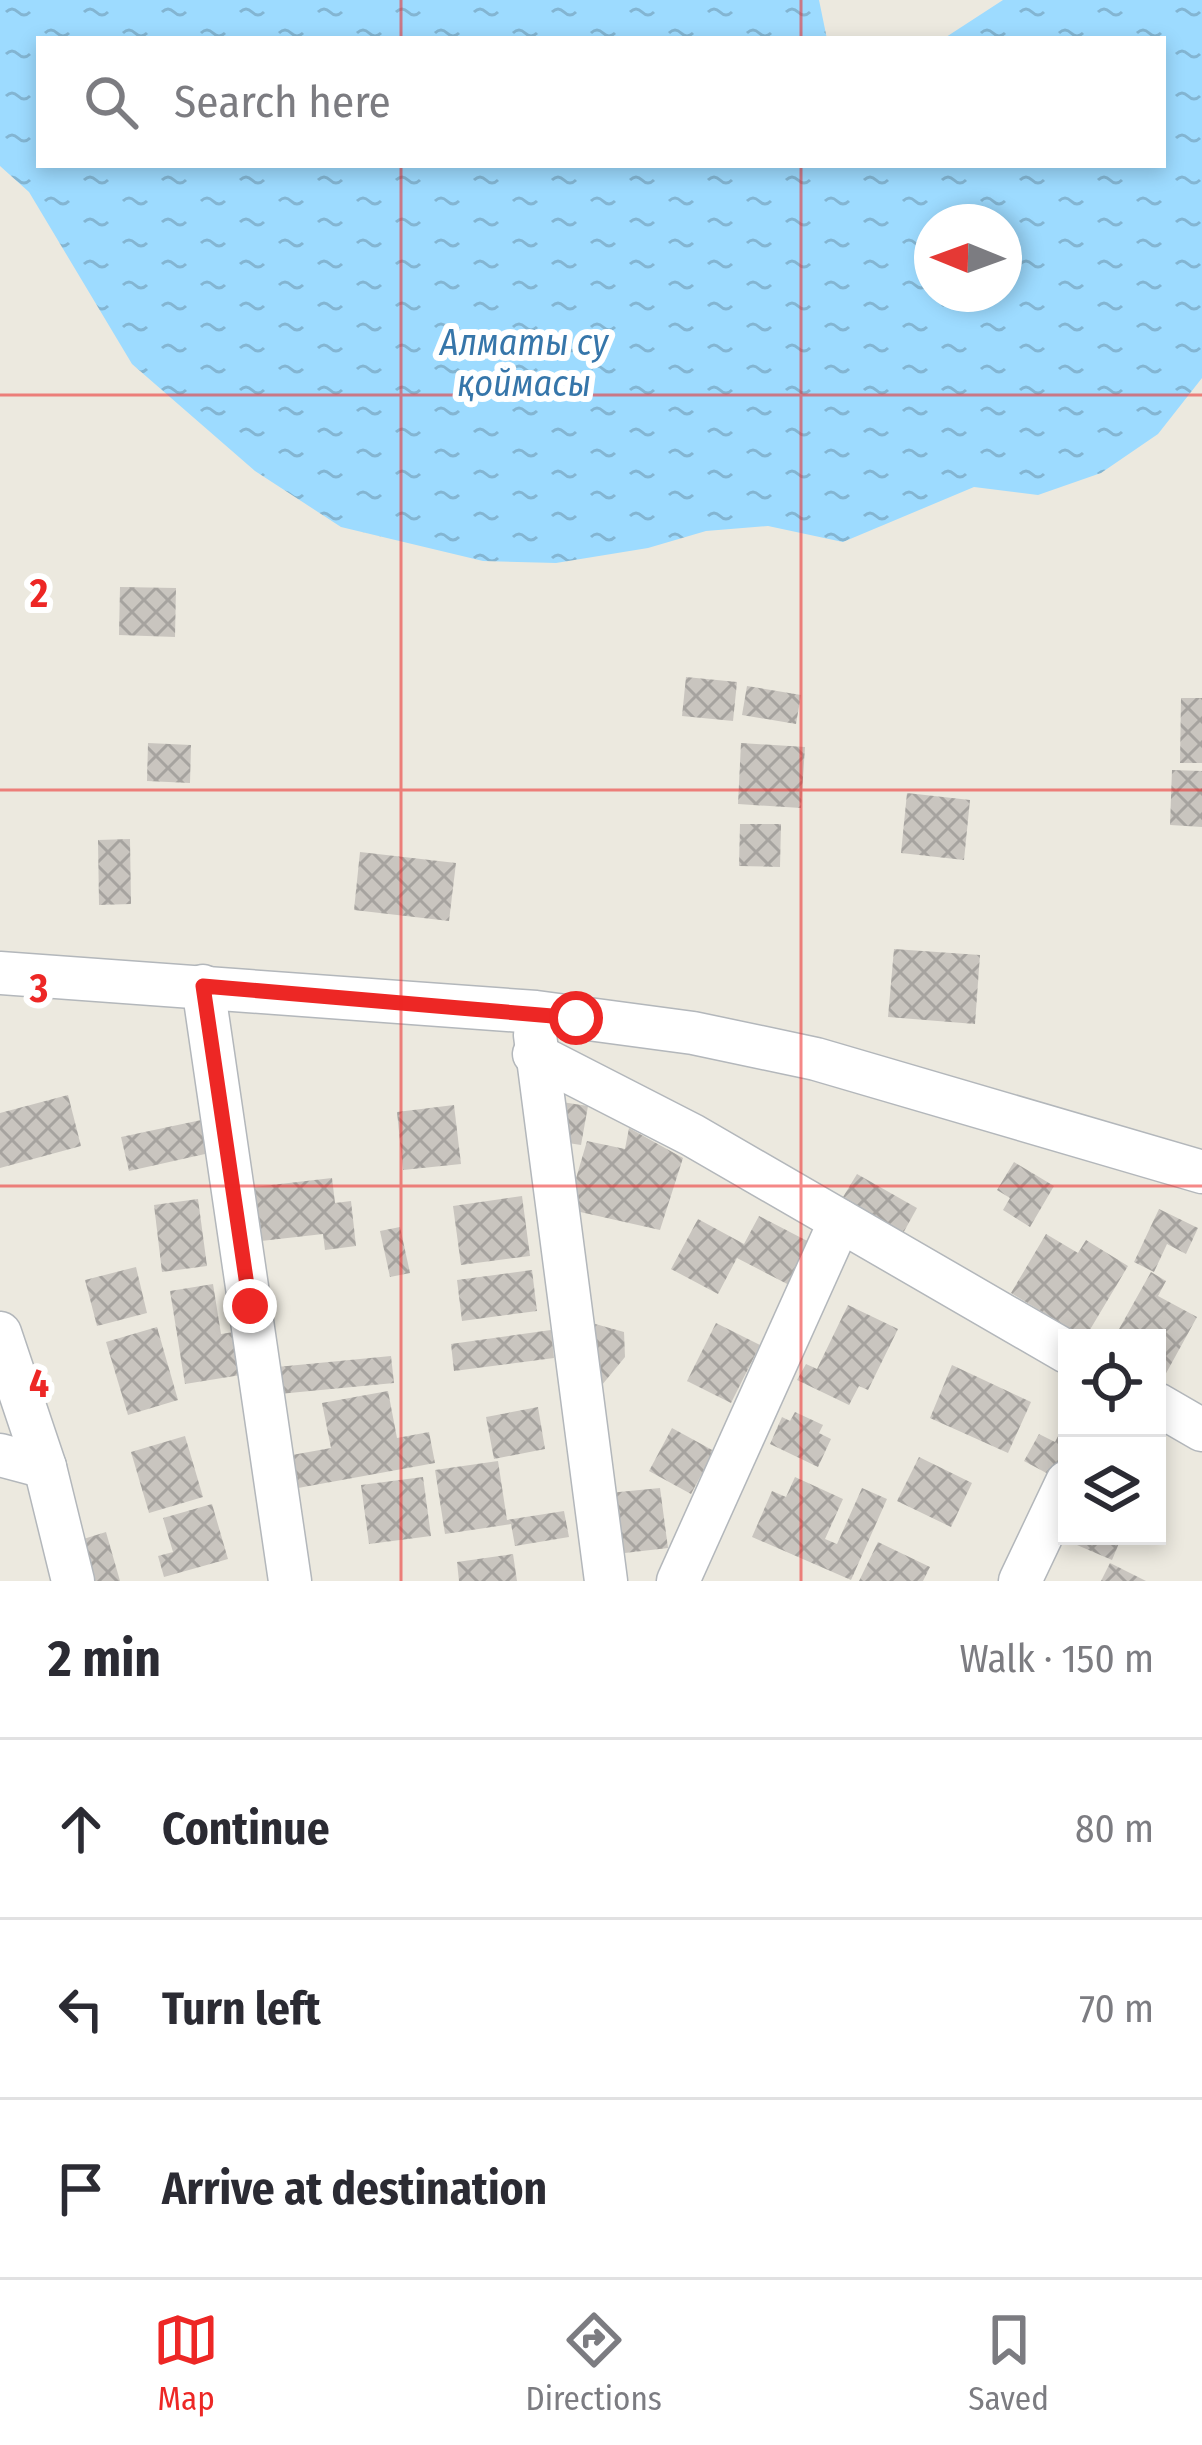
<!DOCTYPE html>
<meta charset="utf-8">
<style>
:root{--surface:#fff;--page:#f2f2f3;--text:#2b2b33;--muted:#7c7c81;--line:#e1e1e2;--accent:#ed2725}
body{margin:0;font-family:"Fira Sans Condensed",sans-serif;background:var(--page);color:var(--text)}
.controls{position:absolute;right:36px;bottom:36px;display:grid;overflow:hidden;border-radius:0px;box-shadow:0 6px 18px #0003}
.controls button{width:108px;height:108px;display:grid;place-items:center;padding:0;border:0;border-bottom:3px solid var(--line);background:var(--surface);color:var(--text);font:60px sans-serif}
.compass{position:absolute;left:914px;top:204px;width:108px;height:108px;border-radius:50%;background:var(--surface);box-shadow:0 6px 18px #0003;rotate:271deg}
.stop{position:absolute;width:36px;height:36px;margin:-27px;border:9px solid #ed2725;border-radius:50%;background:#fff}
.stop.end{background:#ed2725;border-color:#fff;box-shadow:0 3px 12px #0008}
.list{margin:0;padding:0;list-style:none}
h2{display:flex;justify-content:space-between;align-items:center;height:156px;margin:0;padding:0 48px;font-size:51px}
h2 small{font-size:39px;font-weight:400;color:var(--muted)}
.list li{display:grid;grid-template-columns:78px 1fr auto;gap:36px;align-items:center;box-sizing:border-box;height:180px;padding:0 48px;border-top:3px solid var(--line)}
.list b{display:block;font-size:45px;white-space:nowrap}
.list em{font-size:39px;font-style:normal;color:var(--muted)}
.icon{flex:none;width:66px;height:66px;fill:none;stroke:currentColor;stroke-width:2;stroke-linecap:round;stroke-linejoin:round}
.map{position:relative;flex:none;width:1202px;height:1581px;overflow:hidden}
.search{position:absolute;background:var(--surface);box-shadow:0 6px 18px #0003;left:36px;right:36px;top:36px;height:132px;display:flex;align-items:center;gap:30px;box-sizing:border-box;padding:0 42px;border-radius:0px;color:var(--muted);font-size:45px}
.sheet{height:696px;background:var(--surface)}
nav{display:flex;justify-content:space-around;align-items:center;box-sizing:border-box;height:168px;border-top:3px solid var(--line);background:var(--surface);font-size:33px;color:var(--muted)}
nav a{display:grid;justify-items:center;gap:6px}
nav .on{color:var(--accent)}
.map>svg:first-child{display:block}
</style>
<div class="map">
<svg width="1202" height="1581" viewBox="0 0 1202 1581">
<defs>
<pattern id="water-ripples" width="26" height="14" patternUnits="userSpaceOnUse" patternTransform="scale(3)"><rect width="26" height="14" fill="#9ddbff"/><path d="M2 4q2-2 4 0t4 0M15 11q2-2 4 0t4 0" fill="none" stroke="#83b5d2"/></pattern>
<pattern id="building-cross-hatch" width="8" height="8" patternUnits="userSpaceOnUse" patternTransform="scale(3)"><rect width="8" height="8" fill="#c9c5bf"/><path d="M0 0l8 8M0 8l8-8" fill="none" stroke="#a6a39f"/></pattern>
</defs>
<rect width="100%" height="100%" fill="#ece9df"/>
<path fill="url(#water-ripples)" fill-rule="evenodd" d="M 0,0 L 819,0 L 827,39 L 39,39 L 39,165 L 1163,165 L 1163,39 L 943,39 L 1003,0 L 1202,0 L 1202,378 L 1158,434 L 1101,473 L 1038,495 L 974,487 L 843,542 L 768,526 L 706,531 L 648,548 L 556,563 L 483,561 L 341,527 L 255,471 L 132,364 L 29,192 L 0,166 ZM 932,222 L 1004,222 L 1004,294 L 932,294 Z"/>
<g fill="url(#building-cross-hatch)">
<path d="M 120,587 L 176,588 L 175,637 L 119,635 Z"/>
<path d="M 686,677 L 737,682 L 733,721 L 682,716 Z"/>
<path d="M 747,686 L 801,695 L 796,724 L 742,715 Z"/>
<path d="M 1181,698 L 1202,698 L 1202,763 L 1180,763 Z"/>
<path d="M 148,743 L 191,745 L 190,783 L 147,781 Z"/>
<path d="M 741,743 L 805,747 L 801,808 L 738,804 Z"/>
<path d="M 1172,770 L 1202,771 L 1202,827 L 1170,825 Z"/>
<path d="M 907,793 L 970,800 L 964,860 L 901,853 Z"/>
<path d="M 740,824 L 781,824 L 780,867 L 739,866 Z"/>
<path d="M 130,839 L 131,904 L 99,905 L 98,840 Z"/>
<path d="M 360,852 L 456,863 L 449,921 L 354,910 Z"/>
<path d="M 894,949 L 980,955 L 975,1024 L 888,1017 Z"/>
<path d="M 68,1095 L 81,1146 L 0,1168 L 0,1113 Z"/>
<path d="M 555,1101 L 588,1106 L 581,1145 L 549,1140 Z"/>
<path d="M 454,1105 L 461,1164 L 403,1170 L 397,1112 Z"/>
<path d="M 206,1119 L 214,1152 L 129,1171 L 121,1137 Z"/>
<path d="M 629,1128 L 683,1158 L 660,1230 L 567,1209 L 587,1141 L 625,1149 Z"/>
<path d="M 1014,1162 L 1054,1186 L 1030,1227 L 1003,1210 L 1010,1198 L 997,1190 Z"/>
<path d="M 857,1174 L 917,1208 L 901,1237 L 840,1202 Z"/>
<path d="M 332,1178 L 335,1203 L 351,1201 L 356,1246 L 325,1250 L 323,1234 L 261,1241 L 254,1187 Z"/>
<path d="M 522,1196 L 530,1256 L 461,1265 L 453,1206 Z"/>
<path d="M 198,1199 L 207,1266 L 162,1272 L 154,1205 Z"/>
<path d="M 1159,1209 L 1198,1228 L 1186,1254 L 1167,1244 L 1154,1272 L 1134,1262 Z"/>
<path d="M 759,1216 L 815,1245 L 793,1287 L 737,1258 L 718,1294 L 671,1269 L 698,1219 L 744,1244 Z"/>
<path d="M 400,1227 L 410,1273 L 390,1277 L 380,1231 Z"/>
<path d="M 1046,1234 L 1078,1253 L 1086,1240 L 1128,1266 L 1085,1338 L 1011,1293 Z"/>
<path d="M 136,1267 L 147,1313 L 97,1326 L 85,1280 Z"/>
<path d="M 532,1270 L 537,1311 L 462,1321 L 457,1280 Z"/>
<path d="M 1151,1272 L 1166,1281 L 1158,1296 L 1197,1317 L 1164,1377 L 1157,1372 L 1157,1338 L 1114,1338 Z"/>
<path d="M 213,1284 L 221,1334 L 240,1331 L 247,1374 L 185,1384 L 170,1291 Z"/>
<path d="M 848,1305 L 898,1329 L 868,1390 L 859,1386 L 849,1405 L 797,1380 L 806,1364 L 817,1369 Z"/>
<path d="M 581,1320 L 624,1332 L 625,1357 L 588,1402 Z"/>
<path d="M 716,1323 L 760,1345 L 731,1403 L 687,1381 Z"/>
<path d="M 157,1327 L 178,1400 L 128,1415 L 106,1342 Z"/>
<path d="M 551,1330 L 554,1358 L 454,1371 L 451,1344 Z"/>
<path d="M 391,1356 L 394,1383 L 279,1394 L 277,1367 Z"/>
<path d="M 952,1365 L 1031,1402 L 1008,1453 L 930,1418 Z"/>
<path d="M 388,1391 L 397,1438 L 429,1432 L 435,1463 L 298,1488 L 292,1455 L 331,1448 L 322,1403 Z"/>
<path d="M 538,1407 L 545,1449 L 494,1459 L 486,1417 Z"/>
<path d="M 795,1412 L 823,1425 L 819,1433 L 831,1439 L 818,1467 L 770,1444 L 782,1417 L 790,1421 Z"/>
<path d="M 672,1428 L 714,1451 L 691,1494 L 649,1471 Z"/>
<path d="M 1061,1430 L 1067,1433 L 1067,1446 L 1052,1476 L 1024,1461 L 1039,1434 L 1055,1442 Z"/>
<path d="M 185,1436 L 203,1497 L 149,1513 L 131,1452 Z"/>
<path d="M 919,1457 L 972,1483 L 951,1527 L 897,1501 Z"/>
<path d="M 498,1461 L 507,1520 L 564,1511 L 569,1537 L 515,1546 L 511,1524 L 445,1534 L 435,1470 Z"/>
<path d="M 423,1477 L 431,1536 L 369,1544 L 361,1485 Z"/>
<path d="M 795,1477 L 843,1499 L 825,1539 L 837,1544 L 862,1488 L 887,1499 L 851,1580 L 752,1537 L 772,1491 L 786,1497 Z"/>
<path d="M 660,1488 L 668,1548 L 616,1554 L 609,1493 Z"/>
<path d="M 212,1504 L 228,1559 L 164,1577 L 158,1556 L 173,1552 L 163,1518 Z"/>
<path d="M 1067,1517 L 1067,1536 L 1122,1536 L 1112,1560 L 1056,1536 Z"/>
<path d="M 106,1532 L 120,1581 L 88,1581 L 77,1541 Z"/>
<path d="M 878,1542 L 930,1567 L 923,1581 L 859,1581 Z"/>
<path d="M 513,1554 L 517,1581 L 459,1581 L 457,1562 Z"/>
<path d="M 1110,1563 L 1146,1581 L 1101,1581 Z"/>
</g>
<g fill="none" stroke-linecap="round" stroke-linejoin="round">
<g stroke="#b3b7bb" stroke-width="45">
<g id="minor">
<path d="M 0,973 L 536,1012 L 693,1033 L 816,1059 L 1202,1172"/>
<path d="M 203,986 L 290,1581"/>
<path d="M 535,1035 L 606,1581"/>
<path d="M 534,1054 L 692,1135 L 1067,1352"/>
<path d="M 0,1333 L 45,1467 L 73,1581"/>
<path d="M 1157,1404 L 1202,1430"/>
<path d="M 0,1455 L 45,1467"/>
<path d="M 678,1581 L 840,1221"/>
<path d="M 1020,1581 L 1067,1482"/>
</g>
</g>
<use href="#minor" stroke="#fff" stroke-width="42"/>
</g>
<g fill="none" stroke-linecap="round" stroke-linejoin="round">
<path stroke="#ed2725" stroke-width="15" d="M 250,1306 L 203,986 L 576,1018"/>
</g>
<path fill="none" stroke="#ed2725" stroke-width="3" stroke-opacity="0.55" d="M 401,0 L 401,39M 801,0 L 801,39M 401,165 L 401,1581M 801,165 L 801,1581M 0,395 L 1202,395M 0,790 L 1202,790M 0,1186 L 1202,1186"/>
<g text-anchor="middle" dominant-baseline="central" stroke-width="12" stroke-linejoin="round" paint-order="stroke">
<g font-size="36" font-style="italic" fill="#3676aa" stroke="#fff">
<text x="524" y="343">Алматы су<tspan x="524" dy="41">қоймасы</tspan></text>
</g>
</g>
<g font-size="39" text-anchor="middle" font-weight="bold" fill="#ed2725" stroke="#fff" stroke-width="12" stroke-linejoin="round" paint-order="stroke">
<text x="39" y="607">2</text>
<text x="39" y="1002">3</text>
<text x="39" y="1397">4</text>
</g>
</svg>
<div class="controls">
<button><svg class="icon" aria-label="locate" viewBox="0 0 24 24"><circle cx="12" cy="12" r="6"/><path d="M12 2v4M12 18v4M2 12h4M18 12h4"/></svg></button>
<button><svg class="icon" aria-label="layers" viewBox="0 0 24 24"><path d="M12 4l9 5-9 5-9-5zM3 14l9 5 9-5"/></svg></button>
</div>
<svg class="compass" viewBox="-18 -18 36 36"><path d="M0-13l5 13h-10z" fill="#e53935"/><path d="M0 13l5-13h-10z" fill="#7c7c81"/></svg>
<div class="stop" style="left:576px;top:1018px"></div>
<div class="stop end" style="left:250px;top:1306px"></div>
<div class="search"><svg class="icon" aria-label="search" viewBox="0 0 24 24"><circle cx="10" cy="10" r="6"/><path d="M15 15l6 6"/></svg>Search here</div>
</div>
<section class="sheet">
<h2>2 min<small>Walk · 150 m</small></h2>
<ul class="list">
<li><svg class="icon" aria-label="ahead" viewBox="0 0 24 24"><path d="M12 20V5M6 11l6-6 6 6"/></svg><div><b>Continue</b></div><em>80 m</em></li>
<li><svg class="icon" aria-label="left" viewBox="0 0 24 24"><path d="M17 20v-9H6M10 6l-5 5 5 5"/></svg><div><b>Turn left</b></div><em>70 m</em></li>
<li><svg class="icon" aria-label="arrive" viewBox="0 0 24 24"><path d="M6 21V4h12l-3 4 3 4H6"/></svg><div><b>Arrive at destination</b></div></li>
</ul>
</section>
<nav>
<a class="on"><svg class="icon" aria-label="map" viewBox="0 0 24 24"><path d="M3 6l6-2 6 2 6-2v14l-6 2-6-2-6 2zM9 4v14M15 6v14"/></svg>Map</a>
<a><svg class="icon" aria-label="directions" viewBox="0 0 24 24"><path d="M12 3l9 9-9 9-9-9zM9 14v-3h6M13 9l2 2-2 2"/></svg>Directions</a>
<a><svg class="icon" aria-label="saved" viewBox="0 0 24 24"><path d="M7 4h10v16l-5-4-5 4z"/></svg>Saved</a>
</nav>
